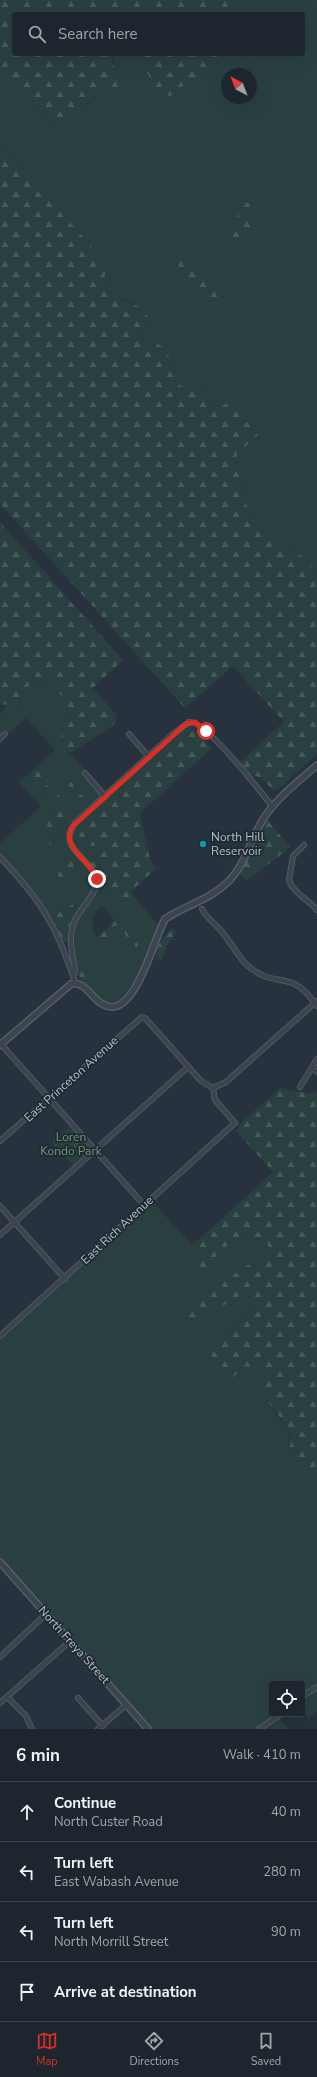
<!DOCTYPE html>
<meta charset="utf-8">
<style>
:root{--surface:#1d262e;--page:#2a323a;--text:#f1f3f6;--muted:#a0a5aa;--line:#3b434a;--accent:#d93025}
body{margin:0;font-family:"Nunito Sans",sans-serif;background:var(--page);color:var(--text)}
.controls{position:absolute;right:12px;bottom:12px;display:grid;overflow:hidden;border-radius:4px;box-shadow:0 4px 16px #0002}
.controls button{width:36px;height:36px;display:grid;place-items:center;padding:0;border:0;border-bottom:1px solid var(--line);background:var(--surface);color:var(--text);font:20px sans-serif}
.compass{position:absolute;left:221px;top:68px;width:36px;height:36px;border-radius:50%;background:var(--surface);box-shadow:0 4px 16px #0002;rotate:318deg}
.stop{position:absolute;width:12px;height:12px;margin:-9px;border:3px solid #d93025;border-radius:50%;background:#fff}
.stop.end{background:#d93025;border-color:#fff;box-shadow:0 1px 4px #0008}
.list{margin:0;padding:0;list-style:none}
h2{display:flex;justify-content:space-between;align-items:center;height:52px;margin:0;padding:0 16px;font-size:17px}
h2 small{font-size:13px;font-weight:400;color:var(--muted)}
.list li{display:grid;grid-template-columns:26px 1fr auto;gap:12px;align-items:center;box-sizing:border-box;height:60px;padding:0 16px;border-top:1px solid var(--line)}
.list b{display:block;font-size:15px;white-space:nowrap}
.list p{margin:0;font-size:13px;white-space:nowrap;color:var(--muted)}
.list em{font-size:13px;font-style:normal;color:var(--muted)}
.icon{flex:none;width:22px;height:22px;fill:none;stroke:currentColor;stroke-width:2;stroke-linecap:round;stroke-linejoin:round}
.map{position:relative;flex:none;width:317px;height:1729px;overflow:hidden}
.search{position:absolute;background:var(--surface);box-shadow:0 4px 16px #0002;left:12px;right:12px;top:12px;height:44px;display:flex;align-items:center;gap:10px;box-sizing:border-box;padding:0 14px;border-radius:4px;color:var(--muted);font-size:15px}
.sheet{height:292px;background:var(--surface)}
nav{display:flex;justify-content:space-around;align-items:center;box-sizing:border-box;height:56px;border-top:1px solid var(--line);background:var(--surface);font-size:11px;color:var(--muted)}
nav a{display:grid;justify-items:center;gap:2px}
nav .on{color:var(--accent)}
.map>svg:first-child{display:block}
</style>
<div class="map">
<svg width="317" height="1729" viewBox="0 0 317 1729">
<defs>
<pattern id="forest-firs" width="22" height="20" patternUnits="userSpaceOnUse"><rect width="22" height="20" fill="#2a4040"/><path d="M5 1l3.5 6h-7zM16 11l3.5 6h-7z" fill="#475a5a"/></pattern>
<pattern id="park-tufts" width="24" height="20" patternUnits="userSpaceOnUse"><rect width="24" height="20" fill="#2a4040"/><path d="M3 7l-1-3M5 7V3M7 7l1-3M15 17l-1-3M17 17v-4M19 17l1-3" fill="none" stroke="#475a5a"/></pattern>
</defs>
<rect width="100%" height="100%" fill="#27323e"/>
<g fill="#2a4040" fill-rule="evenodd">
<path d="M 233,0 L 317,0 L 317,572 L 294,548 L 277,547 L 252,525 L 235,461 L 238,453 L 258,435 L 222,406 L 212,405 L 206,389 L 181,386 L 174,379 L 177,367 L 169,363 L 158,344 L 143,345 L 138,339 L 149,318 L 131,302 L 116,298 L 104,283 L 106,268 L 105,261 L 0,145 L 0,64 L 57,129 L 66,127 L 63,116 L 69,107 L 87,105 L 97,93 L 112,92 L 114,54 L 141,54 L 140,59 L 218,60 L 218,54 L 303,54 L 303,14 L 226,14 ZM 227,74 L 251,74 L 251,98 L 227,98 Z"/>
<path d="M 47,680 L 62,696 L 68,711 L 62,729 L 61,744 L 108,793 L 70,827 C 59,859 97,860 95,882 C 94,895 77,909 71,924 L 70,913 L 77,905 L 58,911 L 53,920 L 37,896 L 0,855 L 0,844 L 41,806 L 19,782 L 33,770 C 33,797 40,790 55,807 L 53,843 L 59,829 L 67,820 L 67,813 L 58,794 L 45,784 L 38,766 L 55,750 L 26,718 L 10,732 L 5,733 L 0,737 L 0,723 L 19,707 L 23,690 L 36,681 ZM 69,781 L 73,783 L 75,790 L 84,797 L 88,796 L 83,805 Z"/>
<path d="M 98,839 L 102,839 L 107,844 L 103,852 L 90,863 L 74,846 L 94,846 Z"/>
<path d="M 111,889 L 128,907 L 135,898 L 159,926 L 131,993 C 111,1020 92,996 81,976 C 79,971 74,965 73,959 C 68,942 74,921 85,907 C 93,896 98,891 111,889 ZM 102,906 L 111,915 L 112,920 L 120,917 L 133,946 L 120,927 L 116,925 C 107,930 107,941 104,951 C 95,933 84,920 102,906 Z"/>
<path d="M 152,1201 L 192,1245 L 208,1231 L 241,1238 L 264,1240 L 283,1251 L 256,1307 L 236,1327 L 219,1340 L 239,1371 L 246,1366 L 260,1372 L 264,1379 L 267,1400 L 275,1414 L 288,1429 L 291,1440 L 288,1450 L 317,1484 L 317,1711 L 308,1719 C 301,1708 302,1697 302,1684 L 272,1684 L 272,1714 L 283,1714 L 279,1718 L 289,1729 L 152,1729 L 0,1557 L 0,1340 L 112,1239 Z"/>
</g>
<g fill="url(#forest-firs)">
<path d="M 0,0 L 233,0 L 226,14 L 14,14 L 14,54 L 114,54 L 112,63 L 121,83 L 112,92 L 97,93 L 81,109 L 69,107 L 64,116 L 66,127 L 64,129 L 57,129 L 0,64 Z"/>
<path d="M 141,54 L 218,54 L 218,60 L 170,96 L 159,95 L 140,59 Z"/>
<path d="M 0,145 L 105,261 L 106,268 L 104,283 C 108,287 112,295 117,298 C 133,306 137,301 149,318 L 138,339 L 143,345 L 158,344 L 168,351 L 169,363 L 177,367 L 174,379 L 181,386 L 206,389 L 212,405 L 222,406 L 230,402 L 258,435 L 238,453 L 235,461 L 252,525 L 277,547 L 294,548 L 317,572 L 317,754 L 278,789 L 273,790 L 260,777 L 249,775 L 239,763 L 284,722 L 233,666 L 185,708 L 0,504 Z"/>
<path d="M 251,200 L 255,223 L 239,248 L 233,236 L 239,208 Z"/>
<path d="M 176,256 L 197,268 L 225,296 L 217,306 L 172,259 Z"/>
<path d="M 0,522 L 123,660 L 93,688 L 117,716 L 114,725 L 70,753 L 61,744 L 62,729 L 68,711 L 62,696 L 47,680 L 36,681 L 23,690 L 19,707 L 0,723 L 0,713 L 9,705 L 0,704 Z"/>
<path d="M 190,725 L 212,748 L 140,813 L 150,860 L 156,869 L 130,892 L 135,898 L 128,908 L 111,889 L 105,890 L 98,897 L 95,894 C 101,883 98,873 90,863 L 103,852 L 107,844 L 102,839 L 99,839 L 94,846 L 74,846 L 71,833 L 75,826 Z"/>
<path d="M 38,766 L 45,784 L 58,793 L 67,813 L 67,820 L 59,829 L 51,845 L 49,844 L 47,821 L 55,814 L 55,807 C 40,790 33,797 33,770 Z"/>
<path d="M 69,781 L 73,783 L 75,790 L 84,797 L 94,793 L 86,805 L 83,805 L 78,799 L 72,798 L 68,794 Z"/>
<path d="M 266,818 L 289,846 L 287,850 L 246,881 L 238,872 C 252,857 257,836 266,818 Z"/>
<path d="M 65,856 C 72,860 77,870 77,877 L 66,882 L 59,877 L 54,864 L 59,858 Z"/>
<path d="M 76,903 L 70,913 L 71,924 L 68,943 L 63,942 L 53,920 L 58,912 Z"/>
<path d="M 120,917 C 128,924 138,937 138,947 L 133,946 L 120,927 L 116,925 C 106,931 110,941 112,951 L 109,953 L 104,951 L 96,937 C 106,933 109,921 120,917 Z"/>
<path d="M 172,928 L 176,932 L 167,946 L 161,962 L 156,957 C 155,946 165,936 172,928 Z"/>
<path d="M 73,961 C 86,966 92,974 87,988 L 80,978 Z"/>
<path d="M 280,1088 L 309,1093 L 317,1091 L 317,1484 L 292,1463 L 287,1456 C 288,1451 290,1446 291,1441 C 292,1425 274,1414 268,1401 C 263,1392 265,1381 260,1372 L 246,1366 L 231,1379 L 227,1379 C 220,1375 216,1369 213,1362 C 206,1345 225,1337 236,1327 C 243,1321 249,1314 256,1307 L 255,1298 L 245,1292 L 191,1326 L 187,1319 L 204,1294 L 271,1250 L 264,1240 L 241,1238 L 223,1248 L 207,1267 L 201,1268 L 193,1245 L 273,1172 L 236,1131 L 241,1123 Z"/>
</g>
<path fill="url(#park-tufts)" d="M 70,1126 L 90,1150 L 74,1166 L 52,1142 Z"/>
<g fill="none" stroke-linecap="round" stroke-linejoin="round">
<g stroke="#58626c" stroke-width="6">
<g id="minor">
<path d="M 129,734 L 149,757"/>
<path d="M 0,739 L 5,734"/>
<path d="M 85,773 L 105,797"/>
<path d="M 304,845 L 293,856 L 289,880 C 293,893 308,899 317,910"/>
<path d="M 0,857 C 30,889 51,915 66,957 C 69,966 74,975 75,984"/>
<path d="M 202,909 C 207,919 215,923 222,932 C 235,947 241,965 260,974 C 270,980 282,979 292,983 C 303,987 310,997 317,1006"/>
<path d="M 73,976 C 75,973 75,974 75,971 C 73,954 68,942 73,925 C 77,910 101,892 96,877 C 89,856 54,847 77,821 L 172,735 L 189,722 C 205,720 261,792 272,806"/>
<path d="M 0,1043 L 144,1205"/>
<path d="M 312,1068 L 317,1072"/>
<path d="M 300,1087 L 317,1059"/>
<path d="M 213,1088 L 226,1082 L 317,1001"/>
<path d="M 0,1141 L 142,1017 L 145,1018 L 201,1081 L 213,1088"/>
<path d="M 0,1206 L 65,1279"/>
<path d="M 0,1235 L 188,1067"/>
<path d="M 0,1336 L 235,1123 L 215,1100 L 213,1088"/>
<path d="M 0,1657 L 46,1614"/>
<path d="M 302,1696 L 317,1687"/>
<path d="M 7,1697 L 26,1716 L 32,1729"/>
<path d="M 78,1698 L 103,1726"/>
<path d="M 0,1703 L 70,1641"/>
<path d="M 98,1729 L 126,1705"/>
<path d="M 259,1729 L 281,1714"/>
</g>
</g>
<g stroke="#58626c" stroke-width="8">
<g id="tertiary">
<path d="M 0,1045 L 71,984 C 88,980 94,1007 112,1007 C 138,1006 154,939 165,919 C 187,904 209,901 230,880 C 246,862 250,841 262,821 C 275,799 298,782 317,765"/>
<path d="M 0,1562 L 148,1729"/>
</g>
</g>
<use href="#minor" stroke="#3b444f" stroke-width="4.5"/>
<use href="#tertiary" stroke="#3b444f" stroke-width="5.5"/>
</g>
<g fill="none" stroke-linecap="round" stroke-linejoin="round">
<path stroke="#d93025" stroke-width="5" d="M 97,879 C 91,861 59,847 73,826 L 186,724 L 195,722 L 206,731"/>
</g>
<circle fill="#0f9aa8" stroke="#1f2934" stroke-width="1.5" cx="203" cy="844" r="4"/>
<g text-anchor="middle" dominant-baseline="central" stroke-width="3.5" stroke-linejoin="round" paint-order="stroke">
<g font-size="12" fill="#b7bfc9" stroke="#1f2934" text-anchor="start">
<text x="211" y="837">North Hill<tspan x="211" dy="14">Reservoir</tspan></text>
</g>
<g font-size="12" fill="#b7bfc9" stroke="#1f2934">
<text transform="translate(71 1079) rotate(-42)">East Princeton Avenue</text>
<text transform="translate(117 1230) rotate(-43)">East Rich Avenue</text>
<text transform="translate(74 1645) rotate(48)">North Freya Street</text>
</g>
<g font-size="12" fill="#709977" stroke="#1f2934">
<text x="71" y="1137">Loren<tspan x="71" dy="14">Kondo Park</tspan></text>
</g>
</g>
</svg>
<div class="controls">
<button><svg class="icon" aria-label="locate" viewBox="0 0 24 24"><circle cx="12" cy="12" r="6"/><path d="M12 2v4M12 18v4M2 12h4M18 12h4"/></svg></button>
</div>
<svg class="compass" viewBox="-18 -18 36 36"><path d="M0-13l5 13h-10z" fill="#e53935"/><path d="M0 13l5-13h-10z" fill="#a0a5aa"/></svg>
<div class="stop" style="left:206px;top:731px"></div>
<div class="stop end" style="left:97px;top:879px"></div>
<div class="search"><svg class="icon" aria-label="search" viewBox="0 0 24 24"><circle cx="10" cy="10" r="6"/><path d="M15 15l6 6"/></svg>Search here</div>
</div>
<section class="sheet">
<h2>6 min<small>Walk · 410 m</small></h2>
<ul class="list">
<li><svg class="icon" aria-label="ahead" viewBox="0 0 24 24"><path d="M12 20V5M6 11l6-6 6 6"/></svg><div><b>Continue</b><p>North Custer Road</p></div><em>40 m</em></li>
<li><svg class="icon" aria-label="left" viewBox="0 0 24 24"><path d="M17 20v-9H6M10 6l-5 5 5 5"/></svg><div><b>Turn left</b><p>East Wabash Avenue</p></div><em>280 m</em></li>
<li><svg class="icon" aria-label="left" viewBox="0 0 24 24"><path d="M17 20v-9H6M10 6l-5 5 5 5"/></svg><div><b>Turn left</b><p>North Morrill Street</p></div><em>90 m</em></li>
<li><svg class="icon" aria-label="arrive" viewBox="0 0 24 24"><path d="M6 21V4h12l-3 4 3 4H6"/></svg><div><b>Arrive at destination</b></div></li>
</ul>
</section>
<nav>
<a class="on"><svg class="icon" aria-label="map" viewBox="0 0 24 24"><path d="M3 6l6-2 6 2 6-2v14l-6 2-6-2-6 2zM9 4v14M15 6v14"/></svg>Map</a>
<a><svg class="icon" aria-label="directions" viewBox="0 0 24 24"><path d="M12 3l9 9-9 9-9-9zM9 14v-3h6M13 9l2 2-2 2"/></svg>Directions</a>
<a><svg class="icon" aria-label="saved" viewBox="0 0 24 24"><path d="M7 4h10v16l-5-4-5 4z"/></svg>Saved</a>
</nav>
